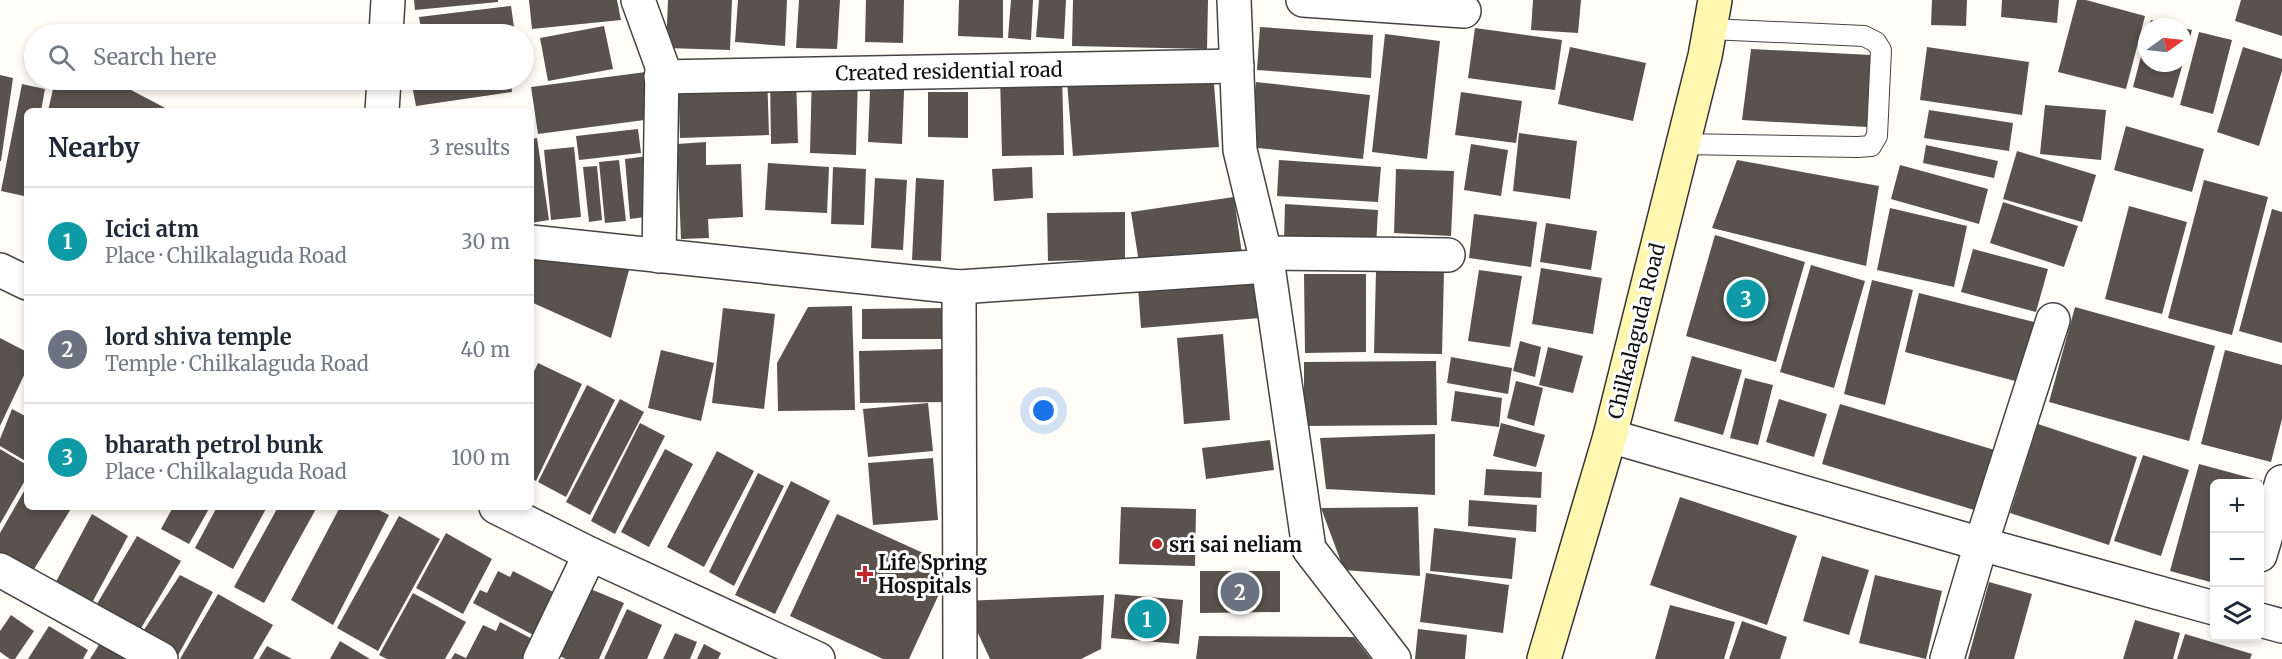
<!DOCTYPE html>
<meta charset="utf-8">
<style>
:root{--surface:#fff;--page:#f6f6f7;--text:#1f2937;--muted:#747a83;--line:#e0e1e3;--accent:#c4262e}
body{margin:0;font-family:Merriweather,serif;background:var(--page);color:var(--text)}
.controls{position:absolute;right:18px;bottom:18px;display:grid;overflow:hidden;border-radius:9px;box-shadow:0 3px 9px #0003}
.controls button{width:54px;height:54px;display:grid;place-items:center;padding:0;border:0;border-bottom:2px solid var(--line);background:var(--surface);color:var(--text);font:30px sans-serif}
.compass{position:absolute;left:2138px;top:18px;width:54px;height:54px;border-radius:50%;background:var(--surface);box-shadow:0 3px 9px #0003;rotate:75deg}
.you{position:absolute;left:1044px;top:411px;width:21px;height:21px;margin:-15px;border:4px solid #fff;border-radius:50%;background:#1a73e8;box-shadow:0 0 0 9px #1a73e833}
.badge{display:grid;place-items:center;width:39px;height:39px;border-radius:50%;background:var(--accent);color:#fff;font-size:20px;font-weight:700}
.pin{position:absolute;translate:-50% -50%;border:3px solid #fff;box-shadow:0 2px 6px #0006}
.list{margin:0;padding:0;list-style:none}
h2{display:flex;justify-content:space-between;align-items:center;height:78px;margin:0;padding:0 24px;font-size:26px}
h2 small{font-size:20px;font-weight:400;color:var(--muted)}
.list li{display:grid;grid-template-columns:39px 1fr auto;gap:18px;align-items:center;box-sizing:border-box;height:108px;padding:0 24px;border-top:2px solid var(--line)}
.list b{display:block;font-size:22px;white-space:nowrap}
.list p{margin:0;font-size:20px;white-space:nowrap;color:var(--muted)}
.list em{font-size:20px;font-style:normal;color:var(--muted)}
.icon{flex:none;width:33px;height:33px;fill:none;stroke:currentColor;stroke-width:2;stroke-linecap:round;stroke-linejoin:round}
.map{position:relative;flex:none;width:2282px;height:659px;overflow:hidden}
.search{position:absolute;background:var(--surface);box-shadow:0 3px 9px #0003;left:24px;top:24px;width:510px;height:66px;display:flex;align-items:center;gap:15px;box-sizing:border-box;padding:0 21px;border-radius:33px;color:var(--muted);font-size:22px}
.panel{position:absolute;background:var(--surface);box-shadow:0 3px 9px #0003;left:24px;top:108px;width:510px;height:402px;border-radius:9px}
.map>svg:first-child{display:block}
</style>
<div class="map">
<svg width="2282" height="659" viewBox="0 0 2282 659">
<rect width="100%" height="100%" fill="#fffdf5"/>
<g fill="#5a524d">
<path d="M 414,0 L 498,0 L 498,2 L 415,10 Z"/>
<path d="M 529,0 L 617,0 L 621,20 L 532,29 Z"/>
<path d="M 668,0 L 732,0 L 730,50 L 666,48 Z"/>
<path d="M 738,0 L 787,0 L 785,46 L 735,42 Z"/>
<path d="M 799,0 L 840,0 L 837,49 L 796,48 Z"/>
<path d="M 866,0 L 904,0 L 903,43 L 865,42 Z"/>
<path d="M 959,0 L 1003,0 L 1003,38 L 958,36 Z"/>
<path d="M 1011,0 L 1033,0 L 1031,40 L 1008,38 Z"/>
<path d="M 1039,0 L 1066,0 L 1064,39 L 1036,37 Z"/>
<path d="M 1073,0 L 1208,0 L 1207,49 L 1072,46 Z"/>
<path d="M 1533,0 L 1581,0 L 1578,33 L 1531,30 Z"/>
<path d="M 1932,0 L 1967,0 L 1966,26 L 1931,25 Z"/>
<path d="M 2002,0 L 2059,0 L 2057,23 L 2001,17 Z"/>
<path d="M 2077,0 L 2086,0 L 2145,16 L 2126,89 L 2058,72 Z"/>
<path d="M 2241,0 L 2282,0 L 2282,36 L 2235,21 Z"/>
<path d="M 511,6 L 515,34 L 422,34 L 419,17 Z"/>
<path d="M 2151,20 L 2176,26 L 2176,27 L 2149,27 Z"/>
<path d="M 604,26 L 613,69 L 548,81 L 540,38 Z"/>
<path d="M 1260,27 L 1373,35 L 1371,78 L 1257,70 Z"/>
<path d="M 1475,28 L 1562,40 L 1555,90 L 1468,78 Z"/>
<path d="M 2183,28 L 2192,30 L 2184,60 L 2183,60 Z"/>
<path d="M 2199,32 L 2232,40 L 2213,114 L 2180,105 Z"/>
<path d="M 1385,34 L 1440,41 L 1427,159 L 1372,152 Z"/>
<path d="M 2146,37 L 2147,63 L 2183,63 L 2173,98 L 2133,87 Z"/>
<path d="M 1570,47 L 1646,63 L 1633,121 L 1558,104 Z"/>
<path d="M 1927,47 L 2029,62 L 2022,115 L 1920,100 Z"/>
<path d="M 2243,47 L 2282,59 L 2282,71 L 2259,146 L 2217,132 Z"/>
<path d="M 1751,49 L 1871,55 L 1867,127 L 1742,120 Z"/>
<path d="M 1212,60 L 1219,147 L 1073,156 L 1066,69 Z"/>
<path d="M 871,64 L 905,65 L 902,144 L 868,142 Z"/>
<path d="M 812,71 L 858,73 L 856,155 L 810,153 Z"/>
<path d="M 646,72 L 652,119 L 538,134 L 531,87 Z"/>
<path d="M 767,72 L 769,135 L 680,138 L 678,75 Z"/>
<path d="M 1062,73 L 1064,155 L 1002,156 L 1000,75 Z"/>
<path d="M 0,75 L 13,78 L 1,161 L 0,161 Z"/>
<path d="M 796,76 L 798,143 L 771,144 L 770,77 Z"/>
<path d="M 92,80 L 112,80 L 171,111 L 48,111 L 53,89 Z"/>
<path d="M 411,80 L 511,80 L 512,92 L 416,106 Z"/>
<path d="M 1256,82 L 1370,95 L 1363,159 L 1249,147 Z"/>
<path d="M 22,84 L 45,89 L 41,111 L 27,111 L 27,183 L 24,196 L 1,191 Z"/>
<path d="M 928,92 L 968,92 L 968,138 L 928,137 Z"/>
<path d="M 1461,92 L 1522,101 L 1516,143 L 1455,135 Z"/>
<path d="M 2045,105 L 2106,110 L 2101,160 L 2040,154 Z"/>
<path d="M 1929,110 L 2013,123 L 2009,151 L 1924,138 Z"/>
<path d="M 2126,126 L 2204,149 L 2192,192 L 2114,170 Z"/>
<path d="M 638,129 L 641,153 L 579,160 L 576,136 Z"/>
<path d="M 1519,133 L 1577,141 L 1570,199 L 1513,191 Z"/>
<path d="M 537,138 L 549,220 L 531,223 L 531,139 Z"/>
<path d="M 706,142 L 706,165 L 741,164 L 743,217 L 708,219 L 709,238 L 681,239 L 677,144 Z"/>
<path d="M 1471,144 L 1508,150 L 1501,196 L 1464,190 Z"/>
<path d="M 1926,145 L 1998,161 L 1994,178 L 1923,163 Z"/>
<path d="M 574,147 L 581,217 L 551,220 L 544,150 Z"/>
<path d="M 2017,151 L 2096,175 L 2082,222 L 2003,199 Z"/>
<path d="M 648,156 L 653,216 L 630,219 L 625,159 Z"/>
<path d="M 619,160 L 626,221 L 605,223 L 599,162 Z"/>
<path d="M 1279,160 L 1381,167 L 1378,202 L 1277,196 Z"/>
<path d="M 1737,160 L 1879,186 L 1866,266 L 1712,228 Z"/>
<path d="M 768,163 L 829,167 L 827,213 L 765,210 Z"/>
<path d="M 1900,165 L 1988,189 L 1979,224 L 1891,199 Z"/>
<path d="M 597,166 L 602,220 L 589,222 L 583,167 Z"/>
<path d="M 833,167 L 866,169 L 864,225 L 831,224 Z"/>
<path d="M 1032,167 L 1033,198 L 994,201 L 992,169 Z"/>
<path d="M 1396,169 L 1454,171 L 1451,236 L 1394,233 Z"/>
<path d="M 875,178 L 907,180 L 903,250 L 871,248 Z"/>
<path d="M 916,178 L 944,180 L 941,261 L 912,260 Z"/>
<path d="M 2204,180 L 2268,197 L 2232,335 L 2168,318 Z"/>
<path d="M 1234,197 L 1242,254 L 1140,269 L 1131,212 Z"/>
<path d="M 2003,202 L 2078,226 L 2064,267 L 1990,243 Z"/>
<path d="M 1285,204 L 1378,210 L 1376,247 L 1284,242 Z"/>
<path d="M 2129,206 L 2187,222 L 2162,314 L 2105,299 Z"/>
<path d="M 1890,208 L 1967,226 L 1954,287 L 1877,270 Z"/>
<path d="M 2272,209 L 2282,212 L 2282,343 L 2239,331 Z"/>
<path d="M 1125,212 L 1125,259 L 1048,261 L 1047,213 Z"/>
<path d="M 1474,214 L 1537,222 L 1531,267 L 1469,258 Z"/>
<path d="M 1546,223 L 1597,231 L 1591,270 L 1540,262 Z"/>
<path d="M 1715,235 L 1805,262 L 1776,362 L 1686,336 Z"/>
<path d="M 1973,249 L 2048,269 L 2036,312 L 1961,292 Z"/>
<path d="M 531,252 L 629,270 L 611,338 L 531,302 Z"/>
<path d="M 1811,265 L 1865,281 L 1834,388 L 1780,372 Z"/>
<path d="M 1541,268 L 1602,278 L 1593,334 L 1532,324 Z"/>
<path d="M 1479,270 L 1522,276 L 1510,347 L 1468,341 Z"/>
<path d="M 1376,271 L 1444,272 L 1442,354 L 1374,353 Z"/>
<path d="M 1304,274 L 1366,274 L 1366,352 L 1305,353 Z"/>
<path d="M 1256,277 L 1260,318 L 1141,328 L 1138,287 Z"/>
<path d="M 1872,280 L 1913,290 L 1885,405 L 1844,394 Z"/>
<path d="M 1919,293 L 2034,322 L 2019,382 L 1905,352 Z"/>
<path d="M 852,306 L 855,410 L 778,411 L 777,363 L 808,307 Z"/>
<path d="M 2075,307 L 2215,346 L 2189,441 L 2049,402 Z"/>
<path d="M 723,308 L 775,314 L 764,409 L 712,403 Z"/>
<path d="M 943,308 L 944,339 L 862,339 L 862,309 Z"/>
<path d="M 1223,334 L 1230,420 L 1184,424 L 1177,338 Z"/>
<path d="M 0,338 L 27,352 L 27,369 L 0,426 Z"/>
<path d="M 1520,341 L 1541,347 L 1535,377 L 1513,371 Z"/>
<path d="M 1548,347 L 1583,356 L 1573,393 L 1539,385 Z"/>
<path d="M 945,349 L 946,402 L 860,403 L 859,351 Z"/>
<path d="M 661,350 L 714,363 L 701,421 L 648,408 Z"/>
<path d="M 2225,350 L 2282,365 L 2282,419 L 2271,462 L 2201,444 Z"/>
<path d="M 1692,356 L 1742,370 L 1723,435 L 1674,421 Z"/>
<path d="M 1451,357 L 1512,368 L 1508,394 L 1447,383 Z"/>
<path d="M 1436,361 L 1437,425 L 1304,426 L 1304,362 Z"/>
<path d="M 538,363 L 582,384 L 536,481 L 531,478 L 531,378 Z"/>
<path d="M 1745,378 L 1773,385 L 1758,445 L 1730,438 Z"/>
<path d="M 1516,381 L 1543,388 L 1534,426 L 1507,418 Z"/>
<path d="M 587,385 L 615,400 L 566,497 L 538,482 Z"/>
<path d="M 1455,391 L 1502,398 L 1499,427 L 1451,421 Z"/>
<path d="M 620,399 L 644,412 L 590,515 L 566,502 Z"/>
<path d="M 1779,399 L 1827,414 L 1814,457 L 1766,442 Z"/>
<path d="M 928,403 L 933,451 L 868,457 L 863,409 Z"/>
<path d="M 1840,404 L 1998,451 L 1981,512 L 1822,464 Z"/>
<path d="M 12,409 L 27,417 L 27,462 L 0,446 L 0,439 Z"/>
<path d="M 640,423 L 665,436 L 615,534 L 591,521 Z"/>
<path d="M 1501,423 L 1545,435 L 1536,467 L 1493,456 Z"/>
<path d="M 2038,424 L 2137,457 L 2109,545 L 2010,513 Z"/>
<path d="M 1435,434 L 1435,495 L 1326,489 L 1320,438 Z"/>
<path d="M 1270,440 L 1274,470 L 1206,479 L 1202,448 Z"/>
<path d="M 0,449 L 27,465 L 27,477 L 0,524 Z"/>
<path d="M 665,449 L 693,464 L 649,547 L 621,532 Z"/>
<path d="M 717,451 L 754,471 L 704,567 L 667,547 Z"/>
<path d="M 2143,455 L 2189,470 L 2161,556 L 2114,541 Z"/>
<path d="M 933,458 L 938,520 L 873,525 L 868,463 Z"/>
<path d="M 2199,464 L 2262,481 L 2260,489 L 2260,484 L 2214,484 L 2214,583 L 2170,571 Z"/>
<path d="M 1486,469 L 1542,472 L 1541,498 L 1484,495 Z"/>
<path d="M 758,473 L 784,486 L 734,586 L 709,572 Z"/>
<path d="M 791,481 L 830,501 L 775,614 L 735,595 Z"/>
<path d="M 27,486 L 27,507 L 72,507 L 28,579 L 0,562 L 0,533 Z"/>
<path d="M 1680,497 L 1797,536 L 1767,625 L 1650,585 Z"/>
<path d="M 1469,500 L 1537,505 L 1536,532 L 1468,526 Z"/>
<path d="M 173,507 L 210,507 L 189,544 L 161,529 Z"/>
<path d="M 217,507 L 267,507 L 233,569 L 195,548 Z"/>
<path d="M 278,507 L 317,507 L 264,603 L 234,587 Z"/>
<path d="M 340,507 L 373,507 L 389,515 L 333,625 L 291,600 Z"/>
<path d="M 1121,507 L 1196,509 L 1195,566 L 1119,564 Z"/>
<path d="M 1418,507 L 1420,576 L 1344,570 L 1321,508 Z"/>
<path d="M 92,514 L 128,536 L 87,612 L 50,593 Z"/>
<path d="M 837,514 L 952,566 L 909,659 L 883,659 L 790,616 Z"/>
<path d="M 399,516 L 440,539 L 378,651 L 337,628 Z"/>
<path d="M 1434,528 L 1516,538 L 1512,579 L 1430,571 Z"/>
<path d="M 446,533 L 492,559 L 463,614 L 416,588 Z"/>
<path d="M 137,536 L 181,561 L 134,640 L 91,614 Z"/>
<path d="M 1822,556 L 1869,570 L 1849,635 L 1803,621 Z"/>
<path d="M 498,571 L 510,577 L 513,571 L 559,595 L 537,637 L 473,603 L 480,590 L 487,593 Z"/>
<path d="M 1200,571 L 1280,571 L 1280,612 L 1200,613 Z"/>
<path d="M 1426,573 L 1509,585 L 1503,633 L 1420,622 Z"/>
<path d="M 180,575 L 213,592 L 176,659 L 138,639 Z"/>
<path d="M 1875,575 L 1942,591 L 1926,659 L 1859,643 Z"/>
<path d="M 1989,582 L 2032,594 L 2014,659 L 1968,659 Z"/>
<path d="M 581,585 L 624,603 L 599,659 L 566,659 L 551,652 Z"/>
<path d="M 413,593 L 466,622 L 445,659 L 387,659 L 379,655 Z"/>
<path d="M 218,594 L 273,625 L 253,659 L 180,659 Z"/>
<path d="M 1115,594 L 1183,600 L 1179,644 L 1111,638 Z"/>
<path d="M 1104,595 L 1101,649 L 1081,659 L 990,659 L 963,601 Z"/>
<path d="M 1670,605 L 1735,622 L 1724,659 L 1655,659 Z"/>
<path d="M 627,609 L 662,625 L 647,659 L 604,659 Z"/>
<path d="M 11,615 L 34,631 L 15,659 L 10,659 L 0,652 L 0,631 Z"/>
<path d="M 2135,620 L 2180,633 L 2173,659 L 2123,659 Z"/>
<path d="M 1742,621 L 1787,637 L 1780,659 L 1729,659 Z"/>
<path d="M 500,622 L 538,642 L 529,659 L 451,659 L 455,653 L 466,658 L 483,625 L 496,631 Z"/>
<path d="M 49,626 L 88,650 L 83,659 L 28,659 Z"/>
<path d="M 1418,629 L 1467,635 L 1465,659 L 1415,659 Z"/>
<path d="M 675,633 L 697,642 L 690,659 L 663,659 Z"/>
<path d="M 2185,634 L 2252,654 L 2250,659 L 2177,659 Z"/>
<path d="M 1199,636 L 1354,637 L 1371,659 L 1196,659 Z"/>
<path d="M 102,640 L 132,659 L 90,659 Z"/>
<path d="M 340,641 L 370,659 L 330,659 Z"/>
<path d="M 704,644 L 721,653 L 718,659 L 697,659 Z"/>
<path d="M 267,646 L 292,659 L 259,659 Z"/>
</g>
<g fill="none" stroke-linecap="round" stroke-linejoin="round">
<g stroke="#444" stroke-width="22">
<path id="lane" d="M 1682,144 L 1858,147 L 1871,146 L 1877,136 L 1881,50 L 1876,42 L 1864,36 L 1710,29"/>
</g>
<g stroke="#444" stroke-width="36">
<g id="street">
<path d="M 638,0 L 662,66 L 659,256"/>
<path d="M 1234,0 L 1240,150 L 1268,266 L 1309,549 L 1394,659"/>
<path d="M 1303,0 L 1464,11"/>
<path d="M 386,34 L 388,0"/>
<path d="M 661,77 L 1237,66"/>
<path d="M 382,111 L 384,80"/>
<path d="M 531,242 L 959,287 L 1268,266"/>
<path d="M 1264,253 L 1448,255"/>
<path d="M 0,270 L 27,283"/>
<path d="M 959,287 L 960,659"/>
<path d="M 1610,436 L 1981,544 L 2214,608"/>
<path d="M 496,507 L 590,554 L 818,659"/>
<path d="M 2260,555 L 2282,482"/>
<path d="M 0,570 L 161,659"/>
<path d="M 2260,620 L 2282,626"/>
<path d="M 540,659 L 590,554"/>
<path d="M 1947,659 L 1981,544 L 2053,320"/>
</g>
</g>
<g stroke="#333" stroke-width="36">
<path id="secondary" d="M 1544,659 L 1610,436 L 1705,56 L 1715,0"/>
</g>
<use href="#lane" stroke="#fff" stroke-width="20"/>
<use href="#street" stroke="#fff" stroke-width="33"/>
<use href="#secondary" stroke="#fff6b0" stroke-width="33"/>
</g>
<g fill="#c4262e" stroke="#fff" stroke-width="2">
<circle cx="1157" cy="544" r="6"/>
<path d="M862 565h6v6h6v6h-6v6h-6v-6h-6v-6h6z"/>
</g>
<g text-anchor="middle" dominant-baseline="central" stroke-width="6" stroke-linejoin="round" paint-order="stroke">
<g font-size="20" fill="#111" stroke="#fff">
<text transform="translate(949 71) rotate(-1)">Created residential road</text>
<text transform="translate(1636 331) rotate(-76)">Chilkalaguda Road</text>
</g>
<g font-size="20" font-weight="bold" fill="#111" stroke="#fff" text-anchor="start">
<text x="1169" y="544">sri sai neliam</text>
<text x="878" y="562">Life Spring<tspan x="878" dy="23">Hospitals</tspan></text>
</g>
</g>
</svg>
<div class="controls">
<button>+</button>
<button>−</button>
<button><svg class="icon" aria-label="layers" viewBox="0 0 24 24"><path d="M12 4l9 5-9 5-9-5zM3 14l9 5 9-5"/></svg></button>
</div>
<svg class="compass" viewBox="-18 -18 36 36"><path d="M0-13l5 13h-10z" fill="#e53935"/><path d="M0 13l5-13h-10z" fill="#747a83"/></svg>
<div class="you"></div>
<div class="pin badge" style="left:1147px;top:619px;background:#0f9aa8">1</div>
<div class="pin badge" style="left:1240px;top:592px;background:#6b7280">2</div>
<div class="pin badge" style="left:1746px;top:299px;background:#0f9aa8">3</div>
<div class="search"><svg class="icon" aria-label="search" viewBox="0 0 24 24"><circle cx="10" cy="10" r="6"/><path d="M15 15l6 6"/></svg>Search here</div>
<section class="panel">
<h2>Nearby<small>3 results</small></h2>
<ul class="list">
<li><span class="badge" style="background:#0f9aa8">1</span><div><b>Icici atm</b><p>Place · Chilkalaguda Road</p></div><em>30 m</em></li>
<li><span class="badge" style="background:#6b7280">2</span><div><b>lord shiva temple</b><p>Temple · Chilkalaguda Road</p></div><em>40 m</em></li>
<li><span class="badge" style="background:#0f9aa8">3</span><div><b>bharath petrol bunk</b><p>Place · Chilkalaguda Road</p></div><em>100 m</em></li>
</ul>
</section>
</div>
